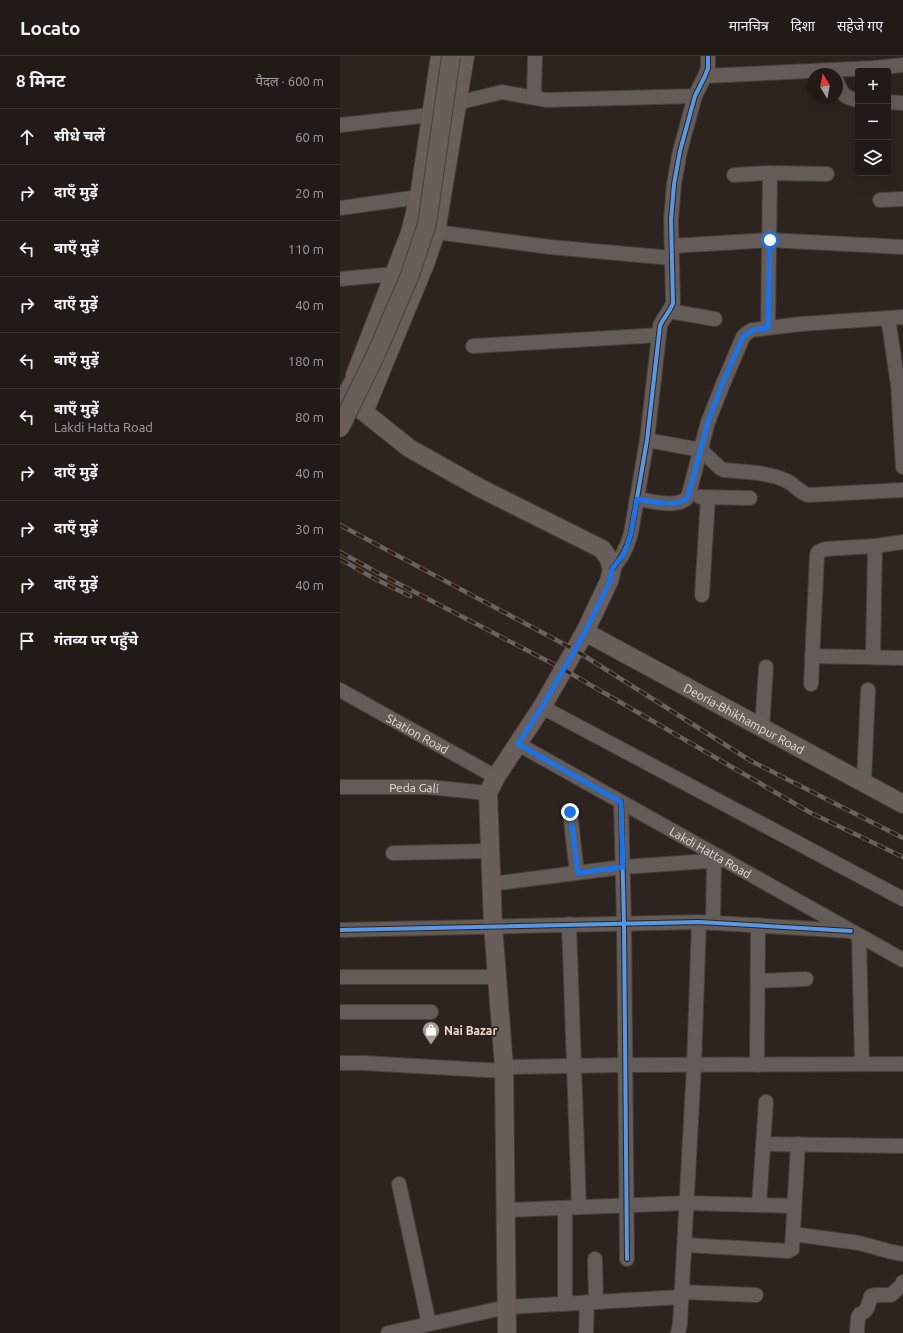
<!DOCTYPE html>
<html lang="hi">
<meta charset="utf-8">
<style>
:root{--surface:#221a17;--page:#2e2724;--text:#f1f3f6;--muted:#a2a1a1;--line:#3f3836}
body{margin:0;font-family:Ubuntu,"Noto Sans Devanagari",sans-serif;background:var(--page);color:var(--text)}
.controls{position:absolute;right:12px;top:12px;display:grid;overflow:hidden;border-radius:4px;box-shadow:0 4px 16px #0002}
.controls button{width:36px;height:36px;display:grid;place-items:center;padding:0;border:0;border-bottom:1px solid var(--line);background:var(--surface);color:var(--text);font:20px sans-serif}
.compass{position:absolute;left:467px;top:12px;width:36px;height:36px;border-radius:50%;background:var(--surface);box-shadow:0 4px 16px #0002;rotate:350deg}
.stop{position:absolute;width:12px;height:12px;margin:-9px;border:3px solid #1a73e8;border-radius:50%;background:#fff}
.stop.end{background:#1a73e8;border-color:#fff;box-shadow:0 1px 4px #0008}
.list{margin:0;padding:0;list-style:none}
h2{display:flex;justify-content:space-between;align-items:center;height:52px;margin:0;padding:0 16px;font-size:17px}
h2 small{font-size:13px;font-weight:400;color:var(--muted)}
.list li{display:grid;grid-template-columns:26px 1fr auto;gap:12px;align-items:center;box-sizing:border-box;height:56px;padding:0 16px;border-top:1px solid var(--line)}
.list b{display:block;font-size:15px;white-space:nowrap}
.list p{margin:0;font-size:13px;white-space:nowrap;color:var(--muted)}
.list em{font-size:13px;font-style:normal;color:var(--muted)}
.icon{flex:none;width:22px;height:22px;fill:none;stroke:currentColor;stroke-width:2;stroke-linecap:round;stroke-linejoin:round}
.map{position:relative;flex:none;width:563px;height:1277px;overflow:hidden}
header{display:flex;align-items:center;gap:24px;box-sizing:border-box;height:56px;padding:0 20px;background:var(--surface);border-bottom:1px solid var(--line)}
header strong{font-size:19px}
nav{display:flex;gap:22px;margin-inline-start:auto;font-size:14px}
main{display:flex}
aside{flex:1;background:var(--surface)}
.map>svg:first-child{display:block}
</style>
<header>
<strong>Locato</strong>
<nav><a>मानचित्र</a><a>दिशा</a><a>सहेजे गए</a></nav>
</header>
<main>
<aside>
<h2>8 मिनट<small>पैदल · 600 m</small></h2>
<ul class="list">
<li><svg class="icon" aria-label="ahead" viewBox="0 0 24 24"><path d="M12 20V5M6 11l6-6 6 6"/></svg><div><b>सीधे चलें</b></div><em>60 m</em></li>
<li><svg class="icon" aria-label="right" viewBox="0 0 24 24"><path d="M7 20v-9h11M14 6l5 5-5 5"/></svg><div><b>दाएँ मुड़ें</b></div><em>20 m</em></li>
<li><svg class="icon" aria-label="left" viewBox="0 0 24 24"><path d="M17 20v-9H6M10 6l-5 5 5 5"/></svg><div><b>बाएँ मुड़ें</b></div><em>110 m</em></li>
<li><svg class="icon" aria-label="right" viewBox="0 0 24 24"><path d="M7 20v-9h11M14 6l5 5-5 5"/></svg><div><b>दाएँ मुड़ें</b></div><em>40 m</em></li>
<li><svg class="icon" aria-label="left" viewBox="0 0 24 24"><path d="M17 20v-9H6M10 6l-5 5 5 5"/></svg><div><b>बाएँ मुड़ें</b></div><em>180 m</em></li>
<li><svg class="icon" aria-label="left" viewBox="0 0 24 24"><path d="M17 20v-9H6M10 6l-5 5 5 5"/></svg><div><b>बाएँ मुड़ें</b><p>Lakdi Hatta Road</p></div><em>80 m</em></li>
<li><svg class="icon" aria-label="right" viewBox="0 0 24 24"><path d="M7 20v-9h11M14 6l5 5-5 5"/></svg><div><b>दाएँ मुड़ें</b></div><em>40 m</em></li>
<li><svg class="icon" aria-label="right" viewBox="0 0 24 24"><path d="M7 20v-9h11M14 6l5 5-5 5"/></svg><div><b>दाएँ मुड़ें</b></div><em>30 m</em></li>
<li><svg class="icon" aria-label="right" viewBox="0 0 24 24"><path d="M7 20v-9h11M14 6l5 5-5 5"/></svg><div><b>दाएँ मुड़ें</b></div><em>40 m</em></li>
<li><svg class="icon" aria-label="arrive" viewBox="0 0 24 24"><path d="M6 21V4h12l-3 4 3 4H6"/></svg><div><b>गंतव्य पर पहुँचे</b></div></li>
</ul>
</aside>
<div class="map">
<svg width="563" height="1277" viewBox="0 0 563 1277">
<rect width="100%" height="100%" fill="#2d231f"/>
<g fill="none" stroke-linecap="round" stroke-linejoin="round">
<g stroke="#483f3b" stroke-width="16">
<g id="minor">
<path d="M 365,20 L 534,12 L 563,9"/>
<path d="M 497,26 C 502,38 504,42 518,44"/>
<path d="M 194,41 L 195,0"/>
<path d="M 548,46 L 563,47"/>
<path d="M 117,47 L 162,36 L 206,44 L 355,40"/>
<path d="M 0,69 L 91,59"/>
<path d="M 394,119 L 430,117 L 487,118"/>
<path d="M 540,144 L 563,143"/>
<path d="M 0,152 L 79,141"/>
<path d="M 96,176 L 210,191 L 332,202"/>
<path d="M 332,190 L 430,184 L 563,191"/>
<path d="M 0,223 L 54,218"/>
<path d="M 329,255 L 375,263"/>
<path d="M 548,262 L 558,329 L 563,411"/>
<path d="M 428,272 L 430,117"/>
<path d="M 133,290 L 319,279"/>
<path d="M 0,345 L 15,319"/>
<path d="M 307,384 L 361,394 L 380,412 L 384,414 C 404,416 429,416 447,425 C 455,429 459,436 468,439 L 563,434"/>
<path d="M 360,441 L 410,442"/>
<path d="M 297,443 C 311,445 338,453 348,441 L 368,366 L 383,328 L 403,281 L 407,277 L 412,274 L 461,268 L 563,261"/>
<path d="M 272,513 C 282,501 287,492 291,477 L 307,384 L 320,270 C 323,262 330,256 333,247 L 331,164 L 334,128 L 340,95 L 355,40 L 365,20 L 368,12 L 368,0"/>
<path d="M 362,539 L 368,441"/>
<path d="M 472,600 L 563,602"/>
<path d="M 533,601 L 535,490"/>
<path d="M 471,628 L 477,499 L 478,496 L 485,493 L 535,490 L 563,486"/>
<path id="s1" d="M 0,634 L 156,721"/>
<path d="M 202,651 L 563,843"/>
<path d="M 422,672 L 426,611"/>
<path id="s2" d="M 178,688 L 563,904"/>
<path d="M 524,727 L 528,634"/>
<path id="s3" d="M 0,731 L 88,731 L 148,737"/>
<path d="M 281,746 L 284,867 L 287,1203"/>
<path d="M 230,756 L 237,817"/>
<path d="M 53,797 L 150,795"/>
<path d="M 151,828 L 283,811 L 383,804"/>
<path d="M 373,867 L 374,804"/>
<path d="M 229,868 L 239,1151"/>
<path d="M 0,874 L 359,866 L 511,875"/>
<path d="M 519,880 L 522,1008"/>
<path d="M 0,921 L 157,921"/>
<path d="M 418,925 L 466,923"/>
<path d="M 0,956 L 91,956"/>
<path d="M 0,1007 L 23,1007 L 164,1015"/>
<path d="M 417,1009 L 418,869"/>
<path d="M 164,1011 L 285,1009 L 563,1008"/>
<path d="M 423,1088 L 563,1090"/>
<path d="M 59,1128 L 89,1268"/>
<path d="M 419,1149 L 426,1046"/>
<path d="M 225,1152 L 225,1248"/>
<path d="M 165,1154 L 347,1147 L 454,1150"/>
<path d="M 453,1178 L 519,1187 L 552,1196 L 563,1198"/>
<path d="M 345,1189 L 448,1195 L 452,1193 L 458,1088"/>
<path d="M 255,1203 L 256,1246"/>
<path d="M 342,1236 L 416,1239"/>
<path d="M 48,1277 L 167,1251 L 341,1241"/>
<path d="M 246,1277 L 247,1246"/>
<path d="M 338,1277 L 340,1268 L 354,1009 L 359,866"/>
<path d="M 517,1277 L 518,1262 L 520,1258 C 529,1255 528,1248 531,1240 L 535,1239 L 551,1239 L 561,1230 L 563,1226"/>
</g>
</g>
<g stroke="#483f3b" stroke-width="20">
<g id="major">
<path d="M 100,0 L 79,141 L 70,177 L 15,319 L 17,329 L 24,356 L 69,392 L 140,432 L 262,493 L 269,503 L 272,513 L 269,525 L 245,576 L 202,651 L 156,721 L 148,737 L 153,869 L 164,1011 L 167,1277"/>
<path d="M 24,356 L 85,208 L 96,176 L 125,0"/>
<path id="s4" d="M 245,576 L 563,748"/>
</g>
</g>
<use href="#minor" stroke="#645c58" stroke-width="14"/>
<use href="#major" stroke="#695e59" stroke-width="18"/>
<g stroke="#6a625f" stroke-width="4.5">
<g id="rail">
<path d="M 0,469 L 235,594 L 411,705 L 563,782"/>
<path d="M 0,496 L 38,517 L 223,613 L 471,757 L 563,801"/>
<path d="M 0,503 L 35,523 L 70,540"/>
</g>
</g>
<use href="#rail" stroke="#332019" stroke-width="3" stroke-dasharray="9" stroke-linecap="butt"/>
<g stroke="#483f3b" stroke-width="20" stroke-linecap="butt">
<path id="major-bridge" d="M 0,372 L 37,296 L 70,219 L 87,168 L 111,0"/>
</g>
<use href="#major-bridge" stroke="#695e59" stroke-width="18"/>
<g stroke="#332019" stroke-width="6">
<g id="cycleway">
<path d="M 272,513 C 282,501 287,492 291,477 L 307,384 L 320,270 C 323,262 330,256 333,247 L 331,164 L 334,128 L 340,95 L 355,40 L 365,20 L 368,12 L 368,0"/>
<path d="M 281,746 L 284,867 L 287,1203"/>
<path d="M 0,874 L 359,866 L 511,875"/>
</g>
</g>
<use href="#cycleway" stroke="#5399e6" stroke-width="4"/>
</g>
<g fill="none" stroke-linecap="round" stroke-linejoin="round">
<path stroke="#1a73e8" stroke-width="5" d="M 230,756 L 238,817 L 283,811 L 281,746 L 178,688 L 202,651 L 245,576 L 270,525 L 272,513 L 283,499 L 287,490 L 291,477 L 297,443 C 311,445 338,453 348,441 L 368,366 L 382,328 L 403,281 C 410,273 418,273 428,272 L 430,184"/>
</g>
<defs>
<g id="shop-pin" transform="scale(0.9)"><path d="M0 17L-7.5 6A9.5 9.5 0 1 1 7.5 6Z" fill="#a89c97" stroke="#332019"/><path d="M-5-2.5h2.3a2.7 3.5 0 0 1 5.4 0H5L5.5 6h-11ZM-1.5-2.5h3a1.5 2.3 0 0 0-3 0Z" fill="#fff"/></g>
</defs>
<g fill-rule="evenodd">
<use href="#shop-pin" x="91" y="974"/>
</g>
<g text-anchor="middle" dominant-baseline="central" stroke-width="3.5" stroke-linejoin="round" paint-order="stroke">
<g font-size="12" fill="#ebddd8" stroke="#332019">
<text stroke="none"><textPath href="#s4" startOffset="181">Deoria-Bhikhampur Road</textPath></text>
<text stroke="none"><textPath href="#s1" startOffset="89">Station Road</textPath></text>
<text stroke="none"><textPath href="#s3" startOffset="74">Peda Gali</textPath></text>
<text stroke="none"><textPath href="#s2" startOffset="221">Lakdi Hatta Road</textPath></text>
</g>
<g font-size="12" font-weight="bold" fill="#ebddd8" stroke="#332019" text-anchor="start">
<text x="104" y="974">Nai Bazar</text>
</g>
</g>
</svg>
<div class="controls">
<button>+</button>
<button>−</button>
<button><svg class="icon" aria-label="layers" viewBox="0 0 24 24"><path d="M12 4l9 5-9 5-9-5zM3 14l9 5 9-5"/></svg></button>
</div>
<svg class="compass" viewBox="-18 -18 36 36"><path d="M0-13l5 13h-10z" fill="#e53935"/><path d="M0 13l5-13h-10z" fill="#a2a1a1"/></svg>
<div class="stop" style="left:430px;top:184px"></div>
<div class="stop end" style="left:230px;top:756px"></div>
</div>
</main>
